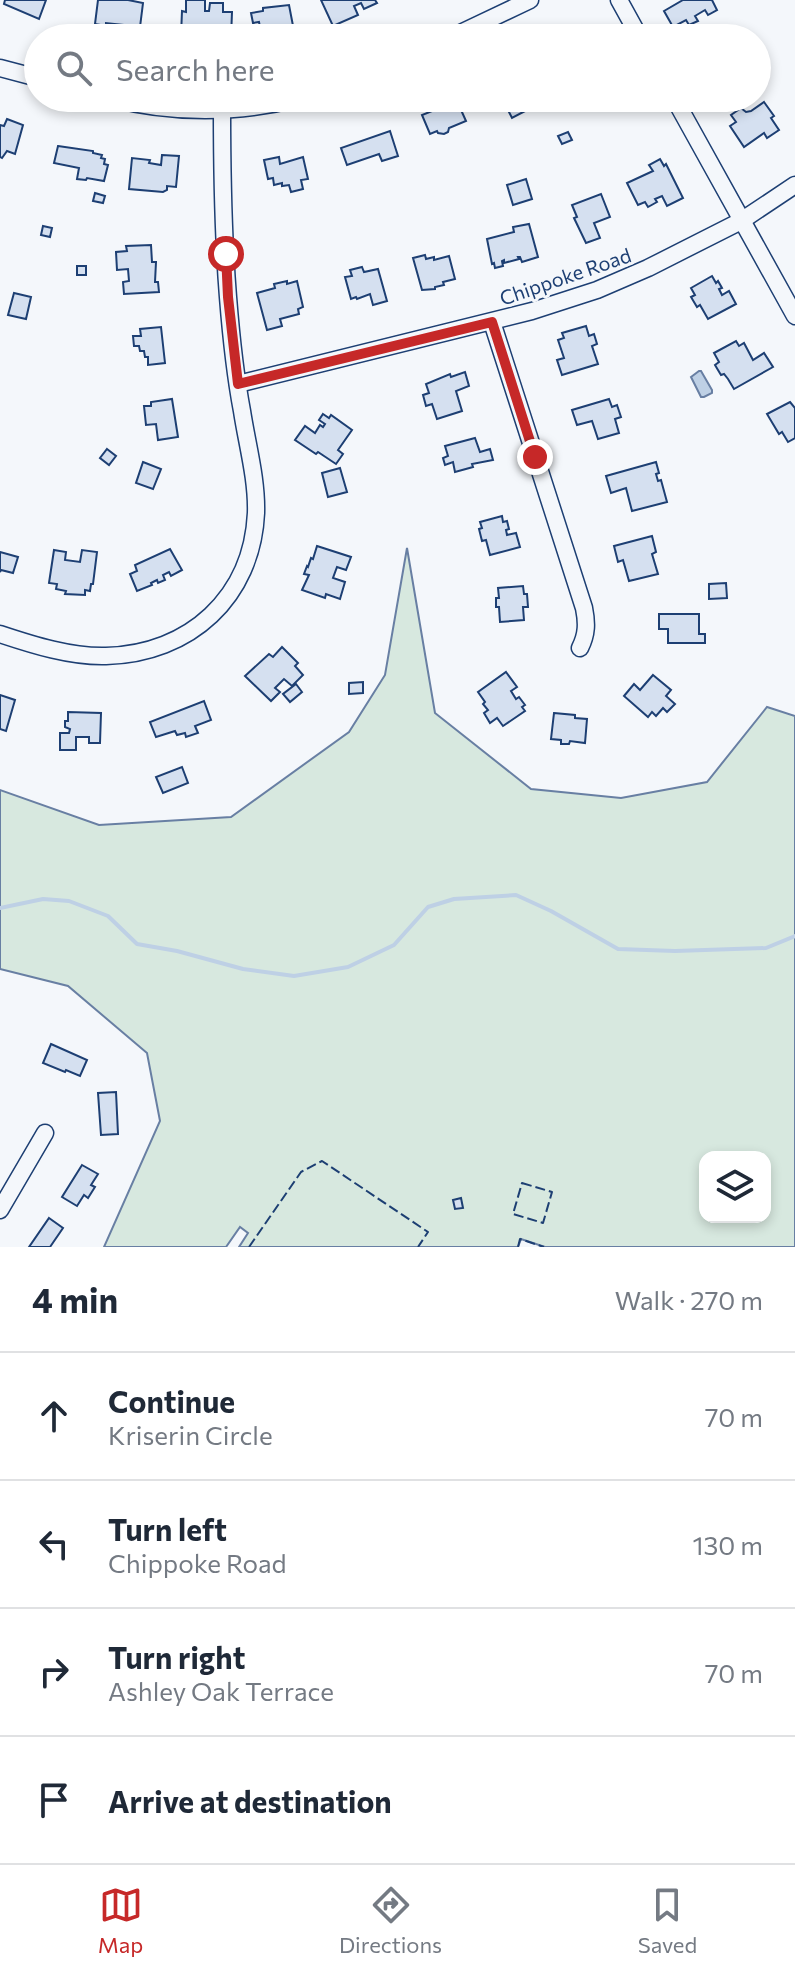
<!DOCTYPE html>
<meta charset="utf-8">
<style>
:root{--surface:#fff;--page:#f6f6f7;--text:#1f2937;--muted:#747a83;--line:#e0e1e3;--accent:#c62828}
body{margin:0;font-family:Commissioner,sans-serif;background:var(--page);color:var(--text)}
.controls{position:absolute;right:24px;bottom:24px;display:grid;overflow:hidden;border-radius:16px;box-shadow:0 4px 12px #0003}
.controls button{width:72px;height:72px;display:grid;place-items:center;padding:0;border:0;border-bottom:2px solid var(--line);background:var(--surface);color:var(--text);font:40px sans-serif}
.stop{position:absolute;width:24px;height:24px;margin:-18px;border:6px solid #c62828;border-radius:50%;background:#fff}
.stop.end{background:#c62828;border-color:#fff;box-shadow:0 2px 8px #0008}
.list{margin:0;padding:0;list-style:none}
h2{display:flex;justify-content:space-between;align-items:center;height:104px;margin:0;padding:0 32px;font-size:34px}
h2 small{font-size:26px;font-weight:400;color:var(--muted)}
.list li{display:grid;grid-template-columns:52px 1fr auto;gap:24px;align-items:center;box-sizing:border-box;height:128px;padding:0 32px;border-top:2px solid var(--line)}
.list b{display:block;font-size:30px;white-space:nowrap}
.list p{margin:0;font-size:26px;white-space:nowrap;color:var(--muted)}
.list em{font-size:26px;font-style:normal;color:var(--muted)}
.icon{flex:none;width:44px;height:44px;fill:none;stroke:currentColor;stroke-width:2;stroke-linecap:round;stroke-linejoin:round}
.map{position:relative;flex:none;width:795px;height:1247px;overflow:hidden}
.search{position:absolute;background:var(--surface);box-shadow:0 4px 12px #0003;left:24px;right:24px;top:24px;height:88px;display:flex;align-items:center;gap:20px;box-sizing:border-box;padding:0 28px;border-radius:44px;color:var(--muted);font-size:30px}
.sheet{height:616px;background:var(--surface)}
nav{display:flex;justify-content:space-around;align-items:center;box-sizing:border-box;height:112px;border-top:2px solid var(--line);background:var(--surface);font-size:22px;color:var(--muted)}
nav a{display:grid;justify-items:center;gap:4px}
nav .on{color:var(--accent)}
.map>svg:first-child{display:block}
</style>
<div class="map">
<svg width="795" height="1247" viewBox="0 0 795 1247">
<rect width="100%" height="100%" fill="#f4f7fb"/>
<path fill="#d7e8df" stroke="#687fa3" stroke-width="2" fill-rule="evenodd" d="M 407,548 L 435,713 L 531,789 L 621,798 L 707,782 L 767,707 L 795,716 L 795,1247 L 545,1247 L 521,1239 L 518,1247 L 239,1247 L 248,1233 L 240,1227 L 226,1247 L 104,1247 L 160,1121 L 147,1053 L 68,986 L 0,969 L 0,790 L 99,825 L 231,817 L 349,732 L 385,675 ZM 705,1157 L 765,1157 L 765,1217 L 705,1217 Z"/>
<path fill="#bed0e5" stroke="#687fa3" stroke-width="2" d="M 699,371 L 701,371 L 712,390 L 712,393 L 704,397 L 701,397 L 691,377 Z"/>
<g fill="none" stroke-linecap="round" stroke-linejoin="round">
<path stroke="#bed0e5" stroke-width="4" d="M 0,908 L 43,899 L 69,901 L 108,916 L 137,944 L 177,951 L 243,969 L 294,976 L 348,967 L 394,945 L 428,907 L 454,899 L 516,895 L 551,911 L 618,949 L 675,951 L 766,948 L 795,936"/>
</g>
<g fill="#d5e0f0" stroke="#1d3f73" stroke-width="2">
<path d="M 5,0 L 46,0 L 39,19 L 4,4 Z"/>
<path d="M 98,0 L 128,0 L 143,3 L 139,35 L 122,33 L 123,25 L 106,23 L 106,26 L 95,24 Z"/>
<path d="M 186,0 L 205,0 L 205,11 L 209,11 L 210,3 L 223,3 L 223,12 L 232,12 L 231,38 L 202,38 L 202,34 L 200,34 L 200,37 L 181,36 L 182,11 L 186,12 Z"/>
<path d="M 321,0 L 375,0 L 377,3 L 364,9 L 361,3 L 354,6 L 358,15 L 333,26 Z"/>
<path d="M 683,0 L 712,0 L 717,10 L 708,15 L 705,10 L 695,16 L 698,21 L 689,25 L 686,20 L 673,27 L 664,11 Z"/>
<path d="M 289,5 L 294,31 L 279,34 L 278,28 L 261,32 L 259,22 L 253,23 L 251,13 L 263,11 L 263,8 Z"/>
<path d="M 688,25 L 693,38 L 678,38 L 674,30 Z"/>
<path d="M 586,31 L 589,38 L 572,38 L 571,37 Z"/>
<path d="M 497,98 L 530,98 L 522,102 L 527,110 L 512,118 L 507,108 L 503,110 Z"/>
<path d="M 457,101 L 466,121 L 449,128 L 448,132 L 444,134 L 438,133 L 437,131 L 430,134 L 422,115 Z"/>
<path d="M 764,102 L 774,116 L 771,118 L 779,130 L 767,138 L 764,133 L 744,147 L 730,126 L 736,122 L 731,115 L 741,108 L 746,112 L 751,111 Z"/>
<path d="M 7,119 L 23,125 L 15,154 L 7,151 L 2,158 L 0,157 L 0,125 L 4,126 Z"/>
<path d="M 390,131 L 398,156 L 382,161 L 379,154 L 347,165 L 341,148 Z"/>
<path d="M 568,132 L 572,140 L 562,144 L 558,136 Z"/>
<path d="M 58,146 L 93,151 L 93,153 L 102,155 L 101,158 L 105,159 L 104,164 L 108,165 L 104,181 L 87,178 L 86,180 L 77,179 L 79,168 L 54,163 Z"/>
<path d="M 162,155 L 179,156 L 176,187 L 167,186 L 167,190 L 163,192 L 129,189 L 132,158 L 150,160 L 149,163 L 161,165 Z"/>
<path d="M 279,157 L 280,164 L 303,157 L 308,179 L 301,180 L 303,189 L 291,192 L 289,185 L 282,186 L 282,183 L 274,185 L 273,178 L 268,179 L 264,160 Z"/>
<path d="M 660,159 L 664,166 L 666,164 L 683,198 L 667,206 L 662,196 L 655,199 L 657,202 L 648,207 L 645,202 L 638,205 L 627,183 L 653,171 L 649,165 Z"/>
<path d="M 526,179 L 532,199 L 513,205 L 507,185 Z"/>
<path d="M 95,193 L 105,196 L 103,203 L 93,201 Z"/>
<path d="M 601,194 L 610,217 L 594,223 L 600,238 L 586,243 L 574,218 L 577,217 L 572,205 Z"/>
<path d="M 529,224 L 538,257 L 522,262 L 520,257 L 518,257 L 519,259 L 504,263 L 504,260 L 502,261 L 503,266 L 495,268 L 494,263 L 492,264 L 487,239 L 514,232 L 513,227 Z"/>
<path d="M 43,226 L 52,228 L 50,237 L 41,235 Z"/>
<path d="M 151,245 L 152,262 L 156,262 L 155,282 L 158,282 L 159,292 L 124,294 L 123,282 L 129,281 L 128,269 L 117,270 L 116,252 L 127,251 L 126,246 Z"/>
<path d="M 425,255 L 426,259 L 434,257 L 434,260 L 449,256 L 455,279 L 443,282 L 444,285 L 435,287 L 435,289 L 422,290 L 413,258 Z"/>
<rect x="77" y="266" width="9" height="9"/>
<path d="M 362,267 L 364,272 L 378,269 L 387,301 L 373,305 L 370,294 L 357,299 L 356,297 L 351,299 L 345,277 L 352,276 L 350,270 Z"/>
<path d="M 712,276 L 716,283 L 718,281 L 722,288 L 719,289 L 722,295 L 729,291 L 736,304 L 708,319 L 700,305 L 697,307 L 691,297 L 695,295 L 691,288 Z"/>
<path d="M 287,281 L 287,284 L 297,281 L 303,307 L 298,309 L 299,314 L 280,319 L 282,326 L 267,330 L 257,293 L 275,288 L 274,284 Z"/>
<path d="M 14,293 L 31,297 L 26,319 L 8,315 Z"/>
<path d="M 586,326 L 589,336 L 594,334 L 597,344 L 592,346 L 598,364 L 562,375 L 557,360 L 564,358 L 558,340 L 564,338 L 562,333 Z"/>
<path d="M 161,327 L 165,363 L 148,365 L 148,357 L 145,357 L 144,351 L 140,351 L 139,346 L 134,346 L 133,336 L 141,336 L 140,329 Z"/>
<path d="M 736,341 L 739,346 L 744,343 L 753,360 L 764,353 L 773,367 L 734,389 L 728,379 L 724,374 L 721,375 L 715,365 L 719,362 L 714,353 Z"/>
<path d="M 465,372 L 469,386 L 456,391 L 462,411 L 437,419 L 432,404 L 426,406 L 423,395 L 429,393 L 426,384 L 450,374 L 451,377 Z"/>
<path d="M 172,399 L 178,437 L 158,440 L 156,424 L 146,425 L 144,406 L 151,406 L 151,402 Z"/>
<path d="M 609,399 L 612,407 L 617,405 L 621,417 L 615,419 L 619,433 L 598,439 L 592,421 L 577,425 L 572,410 Z"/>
<path d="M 790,402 L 795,408 L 795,438 L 788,442 L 782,432 L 779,434 L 767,414 Z"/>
<path d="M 323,414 L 329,418 L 331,415 L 352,430 L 338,450 L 343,454 L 336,464 L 318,452 L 316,454 L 295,440 L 305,426 L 315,433 L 320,425 L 323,427 L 325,424 L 319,420 Z"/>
<path d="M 475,438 L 480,452 L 490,449 L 493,460 L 472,464 L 473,467 L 455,472 L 453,462 L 445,465 L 443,458 L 448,456 L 445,446 Z"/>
<path d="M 107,449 L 116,456 L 109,465 L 100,458 Z"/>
<path d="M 143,462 L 161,469 L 153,489 L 136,483 Z"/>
<path d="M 656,462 L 659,473 L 656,474 L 658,481 L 661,480 L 667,502 L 632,511 L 626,488 L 611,493 L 606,476 Z"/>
<path d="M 340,468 L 347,492 L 328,497 L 322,473 Z"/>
<path d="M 502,516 L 503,522 L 507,521 L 509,529 L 506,530 L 507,535 L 516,533 L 520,547 L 490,555 L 486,540 L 482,541 L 479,529 L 482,528 L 480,522 Z"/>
<path d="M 652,536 L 656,552 L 652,554 L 658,574 L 629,581 L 623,560 L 618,562 L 614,546 Z"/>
<path d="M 317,546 L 351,557 L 346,570 L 337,567 L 333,578 L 345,582 L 340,599 L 326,594 L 325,598 L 302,590 L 309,575 L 304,574 L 307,566 L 308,567 L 311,558 L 313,559 Z"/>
<path d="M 170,549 L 182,570 L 171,576 L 169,572 L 163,575 L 165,580 L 158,583 L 157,580 L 151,583 L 152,585 L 137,591 L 130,574 L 137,571 L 135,565 Z"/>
<path d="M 54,550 L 66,552 L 65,560 L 80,562 L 82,550 L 97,552 L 93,584 L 91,584 L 90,591 L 85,590 L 85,595 L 65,594 L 66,591 L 56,589 L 57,584 L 49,583 Z"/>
<path d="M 0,552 L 18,557 L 13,573 L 1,570 L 0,572 Z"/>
<path d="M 726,583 L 727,598 L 709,599 L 709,584 Z"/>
<path d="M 523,586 L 524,594 L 527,594 L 528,607 L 523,607 L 524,620 L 500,622 L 499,607 L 496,607 L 496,598 L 499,598 L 498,588 Z"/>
<path d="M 659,614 L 699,614 L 699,634 L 705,634 L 705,643 L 668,643 L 668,629 L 659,629 Z"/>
<path d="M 282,647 L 298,663 L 295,666 L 303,675 L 292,686 L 284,679 L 275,688 L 280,692 L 271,701 L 245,676 L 269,654 L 273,657 Z"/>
<path d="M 506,672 L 517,687 L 511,691 L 516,699 L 519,697 L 525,705 L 522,707 L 525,711 L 503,726 L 497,718 L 490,723 L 484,713 L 488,710 L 483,704 L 485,702 L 478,692 Z"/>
<path d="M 653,675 L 671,690 L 666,696 L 675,704 L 667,712 L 663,708 L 656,716 L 652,712 L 648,717 L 624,696 L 634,684 L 640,690 Z"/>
<path d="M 363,682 L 363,693 L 349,694 L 349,683 Z"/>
<path d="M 296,684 L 302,692 L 290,702 L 283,694 Z"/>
<path d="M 0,695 L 15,700 L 6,731 L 0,729 Z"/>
<path d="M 204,701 L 211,720 L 195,726 L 198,733 L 186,737 L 185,733 L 177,735 L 175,731 L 156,737 L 150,722 Z"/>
<path d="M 68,712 L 101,713 L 100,743 L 89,743 L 89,737 L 76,737 L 76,750 L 60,750 L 60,733 L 69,733 L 70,729 L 65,727 L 65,721 L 68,721 Z"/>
<path d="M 554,713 L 575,715 L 575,718 L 587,719 L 585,743 L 570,741 L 569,744 L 561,744 L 561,740 L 551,739 Z"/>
<path d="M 182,767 L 188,783 L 163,793 L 156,777 Z"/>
<path d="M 51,1044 L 87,1060 L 80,1076 L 66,1070 L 65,1072 L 43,1063 Z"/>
<path d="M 116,1092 L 118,1134 L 101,1135 L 98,1093 Z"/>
<path d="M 82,1165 L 98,1174 L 91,1185 L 95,1187 L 88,1198 L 84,1195 L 77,1206 L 62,1197 Z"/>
<path d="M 461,1198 L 463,1208 L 455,1209 L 453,1200 Z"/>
<path d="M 49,1218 L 63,1228 L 50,1247 L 29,1247 Z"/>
</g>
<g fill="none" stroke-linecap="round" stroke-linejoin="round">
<g stroke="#1d3f73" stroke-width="19">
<g id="minor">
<path d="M 619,0 L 640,38"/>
<path d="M 450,38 L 530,0"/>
<path d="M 0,68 L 38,78"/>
<path d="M 111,98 C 171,114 239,114 299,98"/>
<path d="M 674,98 L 795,316"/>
<path d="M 492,322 L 584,608 C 587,623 587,634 580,648"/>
<path d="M 238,384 L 532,311 L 597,290 L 648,268 L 741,221 L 795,185"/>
<path d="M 0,634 C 33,645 71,657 106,656 C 190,654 252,597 256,513 C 257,479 247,444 242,411 C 235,374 231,335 228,297 C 223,235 222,172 222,109"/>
<path d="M 0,1210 L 45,1133"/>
</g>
</g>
<use href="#minor" stroke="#f4f7fb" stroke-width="16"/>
<g stroke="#1d3f73" stroke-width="2" stroke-dasharray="10 4" stroke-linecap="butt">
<path d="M 522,1183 L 552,1192 L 543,1223 L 513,1214 Z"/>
<path d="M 249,1247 L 301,1172 L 322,1161 L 428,1232 L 418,1247"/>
<path d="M 518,1247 L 520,1239 L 544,1247"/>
</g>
</g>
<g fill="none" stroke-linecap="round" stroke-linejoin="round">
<path stroke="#c62828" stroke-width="10" d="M 226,254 L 228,297 L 238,384 L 492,322 L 535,457"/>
</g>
<g text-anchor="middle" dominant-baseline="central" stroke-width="6" stroke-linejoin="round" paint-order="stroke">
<g font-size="20" fill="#1d3f73" stroke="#f4f7fb">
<text transform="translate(565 276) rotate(-19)">Chippoke Road</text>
</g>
</g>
</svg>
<div class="controls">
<button><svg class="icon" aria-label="layers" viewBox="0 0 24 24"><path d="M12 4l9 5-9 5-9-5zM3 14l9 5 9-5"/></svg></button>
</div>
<div class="stop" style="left:226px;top:254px"></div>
<div class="stop end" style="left:535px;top:457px"></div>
<div class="search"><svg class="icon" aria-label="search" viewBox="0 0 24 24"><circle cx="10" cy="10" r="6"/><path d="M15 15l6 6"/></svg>Search here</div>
</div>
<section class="sheet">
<h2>4 min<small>Walk · 270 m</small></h2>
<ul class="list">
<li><svg class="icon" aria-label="ahead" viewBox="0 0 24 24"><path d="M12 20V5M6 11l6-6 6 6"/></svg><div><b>Continue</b><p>Kriserin Circle</p></div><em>70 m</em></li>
<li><svg class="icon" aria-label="left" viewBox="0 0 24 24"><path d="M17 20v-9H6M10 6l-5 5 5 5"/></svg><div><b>Turn left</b><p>Chippoke Road</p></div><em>130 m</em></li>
<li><svg class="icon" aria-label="right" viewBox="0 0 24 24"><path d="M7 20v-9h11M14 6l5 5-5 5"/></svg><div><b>Turn right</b><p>Ashley Oak Terrace</p></div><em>70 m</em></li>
<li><svg class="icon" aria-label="arrive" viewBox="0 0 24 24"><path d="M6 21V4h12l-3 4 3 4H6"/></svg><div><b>Arrive at destination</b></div></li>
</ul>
</section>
<nav>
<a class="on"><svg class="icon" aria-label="map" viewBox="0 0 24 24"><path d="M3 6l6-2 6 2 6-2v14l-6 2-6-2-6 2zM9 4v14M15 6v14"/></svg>Map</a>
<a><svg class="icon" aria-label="directions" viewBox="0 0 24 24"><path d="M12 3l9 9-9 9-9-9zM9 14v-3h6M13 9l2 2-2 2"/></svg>Directions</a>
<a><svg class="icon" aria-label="saved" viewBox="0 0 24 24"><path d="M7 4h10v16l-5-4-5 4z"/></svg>Saved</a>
</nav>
